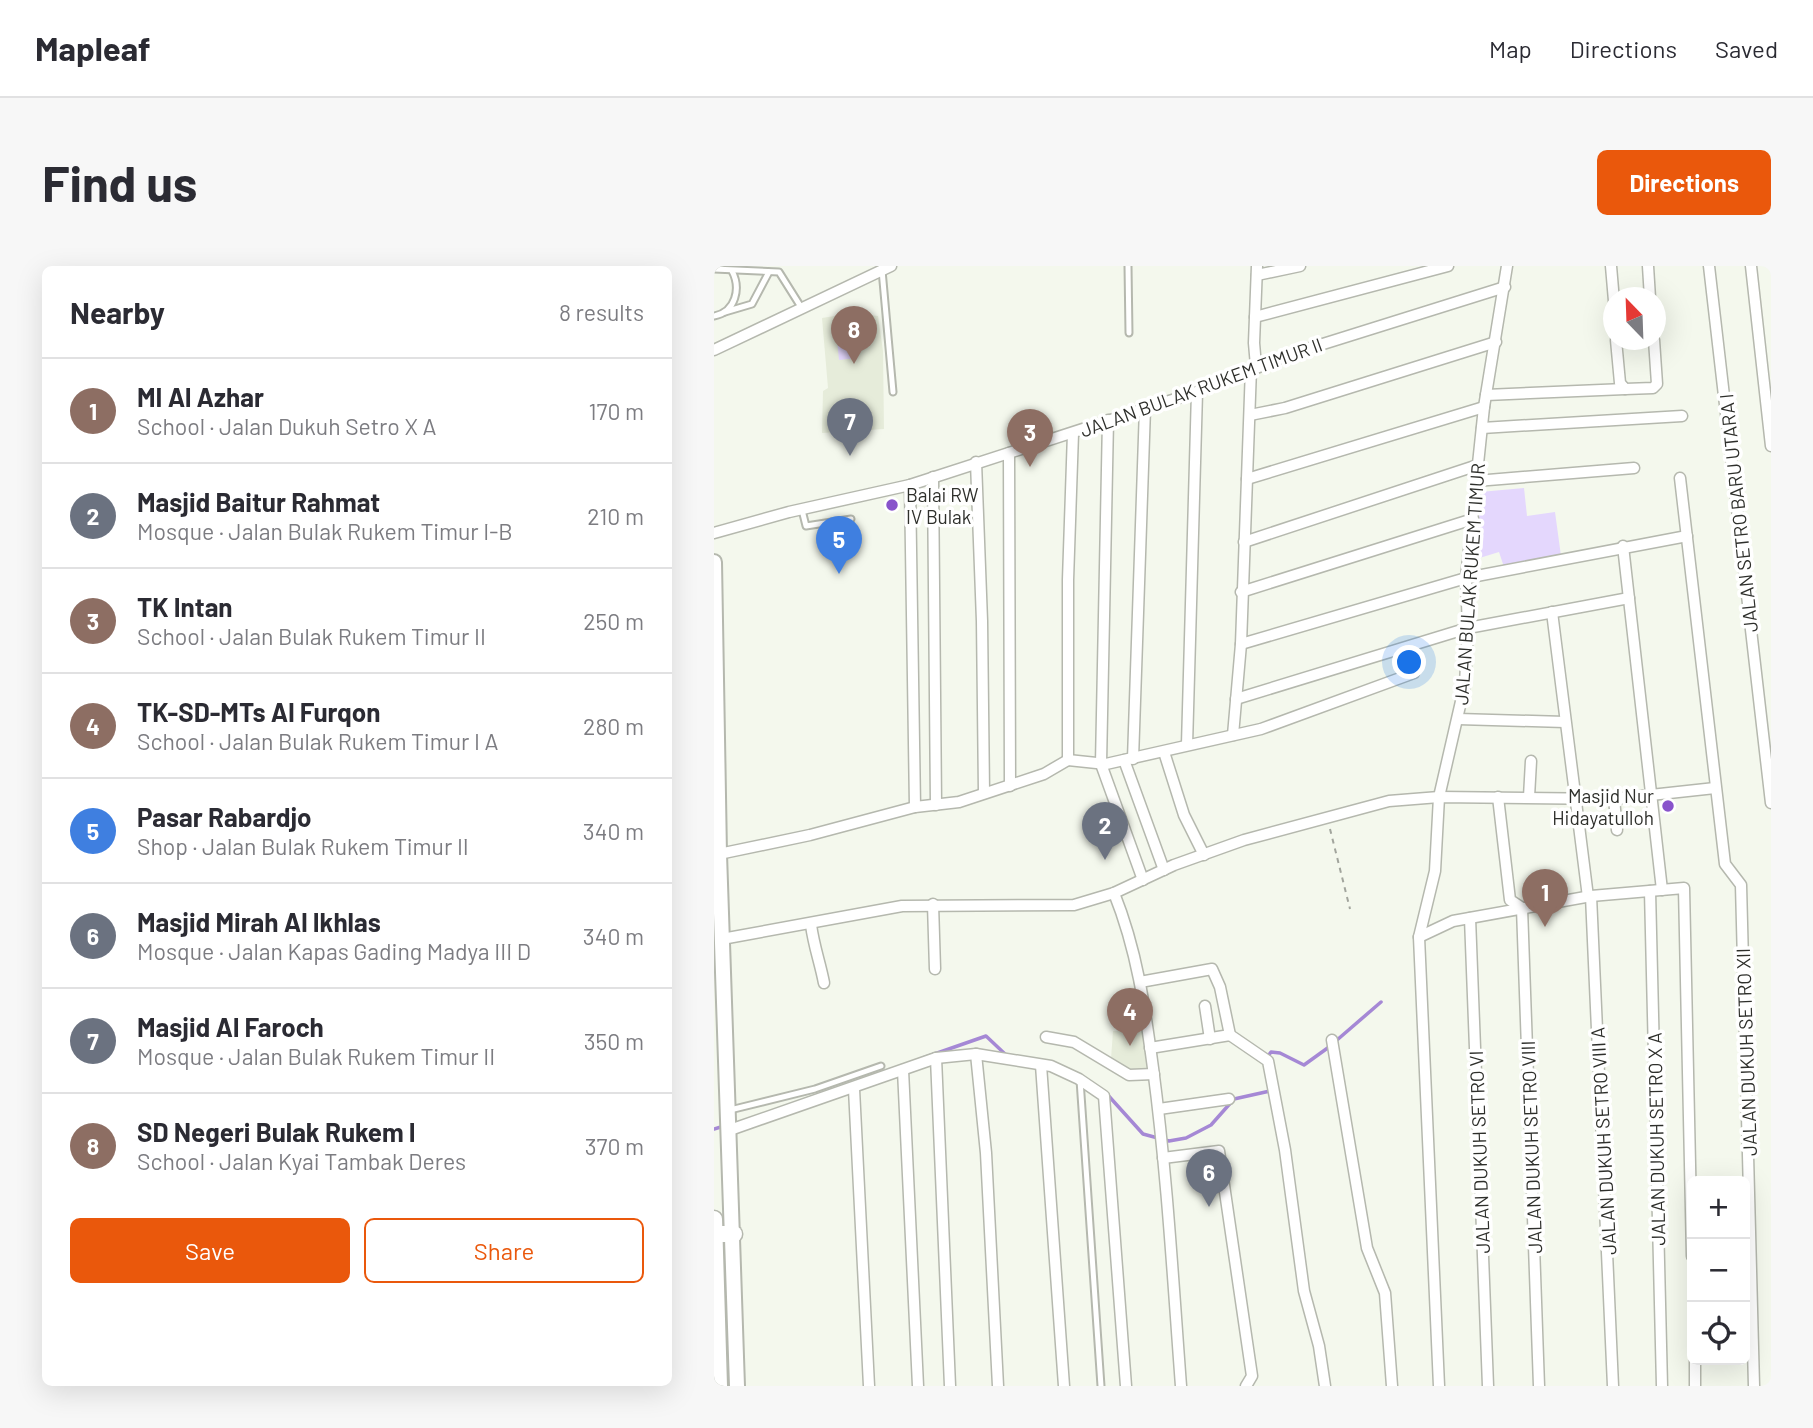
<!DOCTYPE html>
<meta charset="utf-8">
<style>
:root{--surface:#fff;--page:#f7f7f7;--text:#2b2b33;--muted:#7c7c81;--line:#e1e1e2;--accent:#ea580c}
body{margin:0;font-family:Barlow,sans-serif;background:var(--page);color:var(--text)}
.controls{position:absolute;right:21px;bottom:21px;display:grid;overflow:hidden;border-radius:10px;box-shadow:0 7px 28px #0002}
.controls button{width:63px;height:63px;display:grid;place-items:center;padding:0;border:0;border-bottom:2px solid var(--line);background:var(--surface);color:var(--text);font:35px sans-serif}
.compass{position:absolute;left:889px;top:21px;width:63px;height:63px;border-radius:50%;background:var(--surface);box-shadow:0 7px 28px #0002;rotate:337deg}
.you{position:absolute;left:696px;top:397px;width:24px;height:24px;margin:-18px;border:5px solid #fff;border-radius:50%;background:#1a73e8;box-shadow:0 0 0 10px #1a73e833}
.badge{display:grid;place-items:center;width:46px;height:46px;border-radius:50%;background:var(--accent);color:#fff;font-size:23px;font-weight:700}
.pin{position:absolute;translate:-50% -58px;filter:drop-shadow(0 2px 4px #0008)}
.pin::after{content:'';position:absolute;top:37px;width:24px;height:21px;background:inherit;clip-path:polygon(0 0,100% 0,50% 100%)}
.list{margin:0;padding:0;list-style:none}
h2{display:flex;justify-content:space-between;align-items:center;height:91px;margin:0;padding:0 28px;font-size:30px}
h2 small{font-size:23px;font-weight:400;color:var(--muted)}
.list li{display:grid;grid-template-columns:46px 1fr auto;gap:21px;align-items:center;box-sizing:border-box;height:105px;padding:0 28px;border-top:2px solid var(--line)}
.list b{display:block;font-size:26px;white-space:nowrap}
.list p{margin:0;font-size:23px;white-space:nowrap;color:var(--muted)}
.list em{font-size:23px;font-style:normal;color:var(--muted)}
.actions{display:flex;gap:14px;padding:21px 28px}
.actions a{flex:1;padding:16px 0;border:2px solid var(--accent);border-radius:10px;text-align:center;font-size:24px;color:var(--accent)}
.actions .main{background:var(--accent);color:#fff}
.icon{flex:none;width:38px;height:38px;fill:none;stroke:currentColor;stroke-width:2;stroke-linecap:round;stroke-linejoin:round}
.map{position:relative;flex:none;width:1057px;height:1120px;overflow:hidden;border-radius:10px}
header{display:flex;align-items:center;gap:42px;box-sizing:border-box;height:98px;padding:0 35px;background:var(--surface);border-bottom:2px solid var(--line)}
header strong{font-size:33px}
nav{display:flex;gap:38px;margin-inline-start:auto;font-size:24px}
.intro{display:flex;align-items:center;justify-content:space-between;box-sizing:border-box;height:168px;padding:0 42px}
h1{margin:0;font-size:49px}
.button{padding:18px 32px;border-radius:10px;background:var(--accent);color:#fff;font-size:24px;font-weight:700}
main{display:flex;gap:42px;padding:0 42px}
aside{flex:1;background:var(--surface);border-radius:10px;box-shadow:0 7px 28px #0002}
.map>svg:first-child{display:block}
</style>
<header>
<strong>Mapleaf</strong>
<nav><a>Map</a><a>Directions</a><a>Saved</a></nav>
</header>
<div class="intro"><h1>Find us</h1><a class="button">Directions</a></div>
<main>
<aside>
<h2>Nearby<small>8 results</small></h2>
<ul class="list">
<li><span class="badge" style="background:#8d6e63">1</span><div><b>MI Al Azhar</b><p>School · Jalan Dukuh Setro X A</p></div><em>170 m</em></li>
<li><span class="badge" style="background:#6b7280">2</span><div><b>Masjid Baitur Rahmat</b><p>Mosque · Jalan Bulak Rukem Timur I-B</p></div><em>210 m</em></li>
<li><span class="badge" style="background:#8d6e63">3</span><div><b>TK Intan</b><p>School · Jalan Bulak Rukem Timur II</p></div><em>250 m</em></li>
<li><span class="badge" style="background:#8d6e63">4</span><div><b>TK-SD-MTs Al Furqon</b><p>School · Jalan Bulak Rukem Timur I A</p></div><em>280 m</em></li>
<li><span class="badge" style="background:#3f7fe0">5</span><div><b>Pasar Rabardjo</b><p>Shop · Jalan Bulak Rukem Timur II</p></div><em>340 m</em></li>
<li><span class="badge" style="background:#6b7280">6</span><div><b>Masjid Mirah Al Ikhlas</b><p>Mosque · Jalan Kapas Gading Madya III D</p></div><em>340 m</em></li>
<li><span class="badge" style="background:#6b7280">7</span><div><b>Masjid Al Faroch</b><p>Mosque · Jalan Bulak Rukem Timur II</p></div><em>350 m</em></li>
<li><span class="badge" style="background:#8d6e63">8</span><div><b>SD Negeri Bulak Rukem I</b><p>School · Jalan Kyai Tambak Deres</p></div><em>370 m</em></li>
</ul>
<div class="actions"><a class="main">Save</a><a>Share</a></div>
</aside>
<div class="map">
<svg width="1057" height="1120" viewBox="0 0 1057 1120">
<rect width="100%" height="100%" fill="#f4f8ed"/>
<g fill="#e6ecda">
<path d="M 139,47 L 164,50 L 169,85 L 170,163 L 108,167 L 109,125 L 114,122 L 108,52 Z"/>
<path d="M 399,765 L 431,766 L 436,806 L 418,808 L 397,793 Z"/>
</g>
<g fill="#e4d7fd">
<path d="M 139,51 L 143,92 L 125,94 L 121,53 Z"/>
<path d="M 810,222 L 813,250 L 841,246 L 847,290 L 790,301 L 785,286 L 759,294 L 766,226 Z"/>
</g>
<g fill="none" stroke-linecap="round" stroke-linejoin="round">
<g stroke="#a588d5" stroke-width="3.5">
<path d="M 623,774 L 667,736"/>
<path d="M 554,790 L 557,786 L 566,787 L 590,799 L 615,781"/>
<path d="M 209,792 L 272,770 L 291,788"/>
<path d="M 392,827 L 429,868 L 455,875 L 472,872 L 497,859 L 520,833 L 556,825"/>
<path d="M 0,863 L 10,860"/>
</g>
<g stroke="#b5b8ae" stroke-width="9">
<g id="service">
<path d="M 414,0 L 415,67"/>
<path d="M 0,3 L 65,6 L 87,41"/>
<path d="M 168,4 L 179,126"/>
<path d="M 11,46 L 38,38 L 55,6"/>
<path d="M 0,50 C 22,46 27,22 18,5"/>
<path d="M 88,244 L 92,260 L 137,253"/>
<path d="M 366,814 L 387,1120"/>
<path d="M 16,844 L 101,823 L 167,800"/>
</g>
</g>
<g stroke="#b5b8ae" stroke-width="13">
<g id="minor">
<path d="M 897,0 L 900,35"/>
<path d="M 934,0 L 936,32"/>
<path d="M 995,0 L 1057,537"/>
<path d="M 1037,0 L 1057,180"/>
<path d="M 543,9 L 586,0"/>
<path d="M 541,51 L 734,0"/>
<path d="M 902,74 L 906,117 L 911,123 L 939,122 L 943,118 L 940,74"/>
<path d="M 0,84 L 177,0"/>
<path d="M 542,100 L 540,77 L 543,0"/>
<path d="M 772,129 L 911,123"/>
<path d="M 536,149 L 571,142 L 782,76"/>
<path d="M 394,154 L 387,498 L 429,614"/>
<path d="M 768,162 L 968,150"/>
<path d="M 295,187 L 296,520"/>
<path d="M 262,196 L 268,355 L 270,527"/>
<path d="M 219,211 L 222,539"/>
<path d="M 966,212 L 1011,598 L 1027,619 L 1040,1120"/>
<path d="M 533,213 L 770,141"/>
<path d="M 762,215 L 920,202"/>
<path d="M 196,219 L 201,541"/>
<path d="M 0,267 L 75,246 L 196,219 L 483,126 L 577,88 L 791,21"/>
<path d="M 530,276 L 764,199"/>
<path d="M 909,280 L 948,624"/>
<path d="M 527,326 L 759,253"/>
<path d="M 838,346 L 874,631"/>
<path d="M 527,378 L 752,312 L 973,270"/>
<path d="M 522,433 L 754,362 L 915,332"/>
<path d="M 744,453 L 851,456"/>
<path d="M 519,469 L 527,378 L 537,102"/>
<path d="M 473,479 L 483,126"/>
<path d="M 450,486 L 470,549 L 490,589"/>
<path d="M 419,493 L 431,142"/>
<path d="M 354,494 L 392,498 L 547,463 L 700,407"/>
<path d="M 354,494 L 354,314 L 359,167"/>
<path d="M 410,494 L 450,604"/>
<path d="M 784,531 L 796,634 L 808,642 L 825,1120"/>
<path d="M 815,531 L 817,495"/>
<path d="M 900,533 L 903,564"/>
<path d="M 5,588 L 96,569 L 201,541 L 245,536 L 330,508 L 354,494"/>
<path d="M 936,625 L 948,1120"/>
<path d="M 400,627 C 423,684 431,742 439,802 C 453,908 459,1014 467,1120"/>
<path d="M 877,630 L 899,1120"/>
<path d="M 219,638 L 221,703"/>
<path d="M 756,652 L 774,1120"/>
<path d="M 97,659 C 100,681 106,696 110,717"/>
<path d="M 705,671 L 739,655 L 877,630 L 970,622 L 978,990"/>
<path d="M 8,673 L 188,640 L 360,639 L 400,627 L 460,599 L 530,574 L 675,535 L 725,531 L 900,533 L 1001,522"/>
<path d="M 426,716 L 498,703 L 506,721 L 516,769"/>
<path d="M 491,740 L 496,773"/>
<path d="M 332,771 L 360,776 L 415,809 L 440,808"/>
<path d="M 618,774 L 653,982 L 671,1027 L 678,1120"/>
<path d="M 436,782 L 516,769 L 554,795 L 571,884 L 590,1025 L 605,1080 L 611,1120"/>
<path d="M 262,788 L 272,887 L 284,1120"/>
<path d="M 222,792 L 236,1120"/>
<path d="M 327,799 L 350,1120"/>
<path d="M 189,804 L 204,1120"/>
<path d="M 140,823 L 155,1120"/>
<path d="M 445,843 L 515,833"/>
<path d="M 13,865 L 222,792 L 262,788 L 337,800 L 365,813 L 390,830 L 412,1120"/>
<path d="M 449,892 L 505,885 L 538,1110 L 532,1120"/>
<path d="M 981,1094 L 981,1120"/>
<path d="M 725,1120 L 705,671 L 721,605 L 725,531 L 751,418 L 754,362 L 752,312 L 770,141 L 793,0"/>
</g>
</g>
<g stroke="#b5b8ae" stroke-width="18">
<path id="secondary" d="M 0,296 L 5,588 L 23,1120"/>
</g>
<g stroke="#b5b8ae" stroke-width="19">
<g id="trunk">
<path d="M 0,953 L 5,1120"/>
<path d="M 1,968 L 20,968"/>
</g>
</g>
<path stroke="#a2a59d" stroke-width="2" stroke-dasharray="5 5" stroke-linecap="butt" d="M 616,563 L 636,643"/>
<use href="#service" stroke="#fff" stroke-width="5"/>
<use href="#minor" stroke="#fff" stroke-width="10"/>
<use href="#secondary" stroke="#fff" stroke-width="14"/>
<use href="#trunk" stroke="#fff" stroke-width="16"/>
</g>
<g fill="#8853cb" stroke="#fff" stroke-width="2.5">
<circle cx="178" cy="239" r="7"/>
<circle cx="954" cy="540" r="7"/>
</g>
<g text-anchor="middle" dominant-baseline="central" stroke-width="7" stroke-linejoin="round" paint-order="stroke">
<g font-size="19" fill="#2e2f2b" stroke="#fff">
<text transform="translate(487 121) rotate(-20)">JALAN BULAK RUKEM TIMUR II</text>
<text transform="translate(1024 247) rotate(-96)">JALAN SETRO BARU UTARA I</text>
<text transform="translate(755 318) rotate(-86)">JALAN BULAK RUKEM TIMUR</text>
<text transform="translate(1032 786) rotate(-92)">JALAN DUKUH SETRO XII</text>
<text transform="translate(942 873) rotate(-91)">JALAN DUKUH SETRO X A</text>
<text transform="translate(889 875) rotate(-93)">JALAN DUKUH SETRO VIII A</text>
<text transform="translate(817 881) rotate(-92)">JALAN DUKUH SETRO VIII</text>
<text transform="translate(765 886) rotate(-92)">JALAN DUKUH SETRO VI</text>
</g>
<g font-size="19" fill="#2e2f2b" stroke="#fff" text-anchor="start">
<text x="192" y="228">Balai RW<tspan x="192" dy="22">IV Bulak</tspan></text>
<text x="940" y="529" text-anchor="end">Masjid Nur<tspan x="940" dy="22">Hidayatulloh</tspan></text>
</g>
</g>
</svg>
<div class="controls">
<button>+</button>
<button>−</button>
<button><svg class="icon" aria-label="locate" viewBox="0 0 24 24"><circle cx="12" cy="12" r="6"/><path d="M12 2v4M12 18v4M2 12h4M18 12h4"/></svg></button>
</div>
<svg class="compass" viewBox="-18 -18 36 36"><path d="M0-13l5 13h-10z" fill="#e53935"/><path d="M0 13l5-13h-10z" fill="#7c7c81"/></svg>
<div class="you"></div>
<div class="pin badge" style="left:831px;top:661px;background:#8d6e63">1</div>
<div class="pin badge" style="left:391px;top:594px;background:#6b7280">2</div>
<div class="pin badge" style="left:316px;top:201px;background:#8d6e63">3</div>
<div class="pin badge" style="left:416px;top:780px;background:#8d6e63">4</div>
<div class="pin badge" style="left:125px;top:308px;background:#3f7fe0">5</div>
<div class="pin badge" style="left:495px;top:941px;background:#6b7280">6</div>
<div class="pin badge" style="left:136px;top:190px;background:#6b7280">7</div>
<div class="pin badge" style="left:140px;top:98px;background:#8d6e63">8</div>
</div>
</main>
